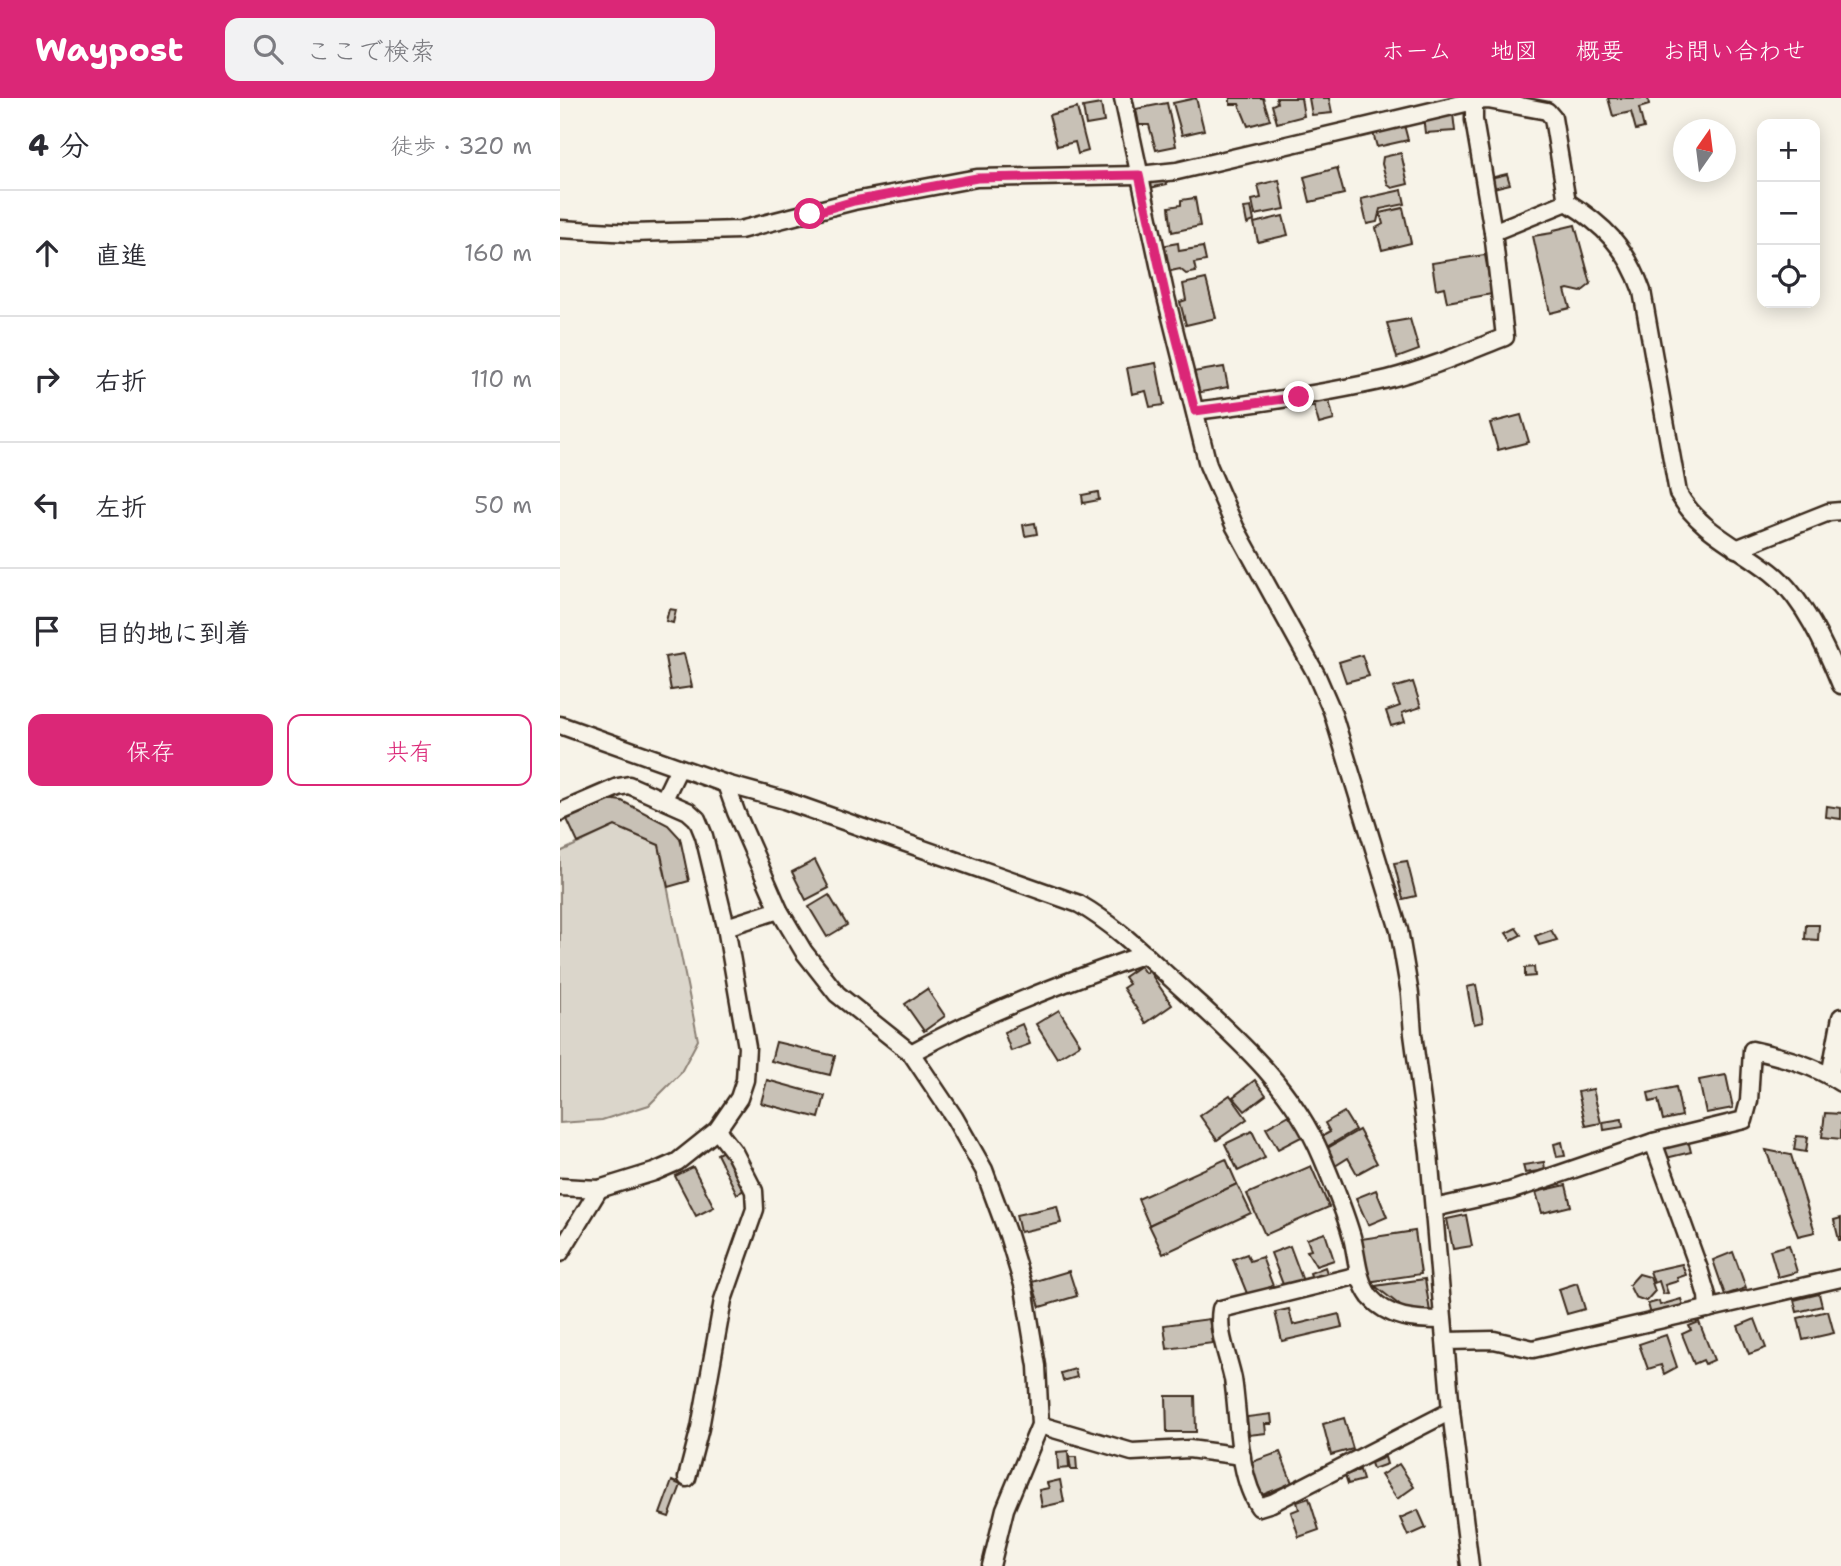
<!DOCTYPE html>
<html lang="ja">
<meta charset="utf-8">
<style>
:root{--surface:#fff;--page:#f2f2f3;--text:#2b2b33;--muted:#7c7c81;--line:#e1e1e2;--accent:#db2777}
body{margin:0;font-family:"Shantell Sans","Klee One",sans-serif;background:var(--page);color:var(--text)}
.controls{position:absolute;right:21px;top:21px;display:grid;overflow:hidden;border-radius:14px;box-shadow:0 4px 18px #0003}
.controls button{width:63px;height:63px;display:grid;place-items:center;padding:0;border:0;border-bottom:2px solid var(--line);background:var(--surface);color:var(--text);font:35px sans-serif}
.compass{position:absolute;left:1113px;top:21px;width:63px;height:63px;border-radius:50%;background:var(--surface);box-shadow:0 4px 18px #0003;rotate:14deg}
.stop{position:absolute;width:21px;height:21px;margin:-16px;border:5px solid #db2777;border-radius:50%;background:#fff}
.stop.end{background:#db2777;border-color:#fff;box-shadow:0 2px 7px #0008}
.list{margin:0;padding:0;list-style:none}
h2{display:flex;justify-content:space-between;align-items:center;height:91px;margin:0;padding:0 28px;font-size:30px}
h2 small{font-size:23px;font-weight:400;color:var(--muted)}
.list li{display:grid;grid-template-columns:46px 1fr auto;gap:21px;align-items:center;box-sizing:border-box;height:126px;padding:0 28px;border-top:2px solid var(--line)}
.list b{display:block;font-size:26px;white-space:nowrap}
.list em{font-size:23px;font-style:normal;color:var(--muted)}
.actions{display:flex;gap:14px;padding:21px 28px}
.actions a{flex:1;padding:16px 0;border:2px solid var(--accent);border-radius:14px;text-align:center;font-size:24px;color:var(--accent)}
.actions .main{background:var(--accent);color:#fff}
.icon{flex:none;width:38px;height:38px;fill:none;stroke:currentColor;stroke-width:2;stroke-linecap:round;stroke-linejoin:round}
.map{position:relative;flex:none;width:1281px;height:1468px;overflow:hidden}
header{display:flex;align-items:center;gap:42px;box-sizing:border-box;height:98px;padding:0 35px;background:var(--accent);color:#fff}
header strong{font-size:33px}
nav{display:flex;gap:38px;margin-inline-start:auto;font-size:24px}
.search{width:490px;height:63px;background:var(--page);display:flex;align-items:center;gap:18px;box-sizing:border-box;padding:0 24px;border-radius:14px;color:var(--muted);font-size:26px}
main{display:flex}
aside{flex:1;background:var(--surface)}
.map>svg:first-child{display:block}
</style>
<header>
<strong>Waypost</strong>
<div class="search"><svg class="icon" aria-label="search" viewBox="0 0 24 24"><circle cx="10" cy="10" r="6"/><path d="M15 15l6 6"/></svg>ここで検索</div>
<nav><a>ホーム</a><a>地図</a><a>概要</a><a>お問い合わせ</a></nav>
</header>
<main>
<aside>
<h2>4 分<small>徒歩 · 320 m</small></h2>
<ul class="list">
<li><svg class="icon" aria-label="ahead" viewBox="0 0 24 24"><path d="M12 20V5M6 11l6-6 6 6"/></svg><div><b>直進</b></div><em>160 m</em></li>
<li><svg class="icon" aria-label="right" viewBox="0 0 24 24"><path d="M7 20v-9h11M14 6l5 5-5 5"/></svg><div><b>右折</b></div><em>110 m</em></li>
<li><svg class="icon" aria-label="left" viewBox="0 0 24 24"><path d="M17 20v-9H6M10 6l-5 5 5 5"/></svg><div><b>左折</b></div><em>50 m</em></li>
<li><svg class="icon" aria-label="arrive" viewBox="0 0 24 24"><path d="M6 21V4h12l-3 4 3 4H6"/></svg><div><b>目的地に到着</b></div></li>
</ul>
<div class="actions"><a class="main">保存</a><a>共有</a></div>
</aside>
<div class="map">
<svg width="1281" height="1468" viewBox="0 0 1281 1468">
<rect width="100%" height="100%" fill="#f7f3e8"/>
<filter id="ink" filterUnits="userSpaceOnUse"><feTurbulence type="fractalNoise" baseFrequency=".0143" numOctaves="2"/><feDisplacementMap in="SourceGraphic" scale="14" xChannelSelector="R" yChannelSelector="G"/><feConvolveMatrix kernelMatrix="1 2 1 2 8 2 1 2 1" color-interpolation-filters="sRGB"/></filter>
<g filter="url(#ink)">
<path fill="#dbd6cb" stroke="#8b8074" stroke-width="2" d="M 55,728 L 99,747 L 138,942 L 120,976 L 89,1007 L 42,1022 L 0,1025 L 0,754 Z"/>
<g fill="#c8c1b6" stroke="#3b2a1e" stroke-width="2">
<path d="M 636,0 L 644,32 L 622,37 L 613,5 Z"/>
<path d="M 670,0 L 703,0 L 710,22 L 688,28 L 679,6 L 670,6 Z"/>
<path d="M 716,0 L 741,0 L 744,18 L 717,25 L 712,7 L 717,5 Z"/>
<path d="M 749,0 L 769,0 L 772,15 L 752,17 Z"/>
<path d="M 1048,0 L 1088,0 L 1089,7 L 1079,10 L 1084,30 L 1076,32 L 1071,14 L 1053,18 Z"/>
<path d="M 607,5 L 616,48 L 596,52 L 589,27 L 579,27 L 576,11 Z"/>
<path d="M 541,6 L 544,24 L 526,27 L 523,9 Z"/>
<path d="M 517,10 L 528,53 L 518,56 L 515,44 L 497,48 L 489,17 Z"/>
<path d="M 893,16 L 895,33 L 865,35 L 863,18 Z"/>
<path d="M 843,23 L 848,42 L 817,49 L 812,31 Z"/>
<path d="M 841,55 L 848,86 L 832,90 L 828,87 L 822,66 L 823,59 Z"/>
<path d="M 777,70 L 784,96 L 750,104 L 744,79 Z"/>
<path d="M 947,76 L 950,86 L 929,91 L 926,81 Z"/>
<path d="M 604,77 L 607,86 L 590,90 L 589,85 L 599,82 Z"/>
<path d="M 719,82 L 725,111 L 695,117 L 692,102 L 701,100 L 698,87 Z"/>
<path d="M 842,92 L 845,106 L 820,111 L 817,124 L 807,126 L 801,101 Z"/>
<path d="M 635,100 L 640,128 L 612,134 L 609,109 L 621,107 L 621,102 Z"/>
<path d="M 691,109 L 694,123 L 687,126 L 684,110 Z"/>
<path d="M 843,110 L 851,145 L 822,152 L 816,130 L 823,126 L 820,115 Z"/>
<path d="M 723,118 L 728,137 L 698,144 L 694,125 Z"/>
<path d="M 1015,127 L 1031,186 L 1021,194 L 1008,191 L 1005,192 L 1010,210 L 990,215 L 973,138 L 992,135 L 994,132 Z"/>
<path d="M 618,145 L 619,153 L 643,149 L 646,163 L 634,165 L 636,174 L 626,176 L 620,171 L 606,174 L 601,148 Z"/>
<path d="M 925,157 L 932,196 L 887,204 L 884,189 L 876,191 L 872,165 Z"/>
<path d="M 646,181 L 656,220 L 626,227 L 620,204 L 626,202 L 623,186 Z"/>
<path d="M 850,221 L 859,252 L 837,260 L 827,225 Z"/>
<path d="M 596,265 L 604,307 L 590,309 L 586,293 L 572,296 L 567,270 Z"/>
<path d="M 664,269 L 668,289 L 636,295 L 633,274 Z"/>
<path d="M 767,295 L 774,322 L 759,326 L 754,308 L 743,311 L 741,302 Z"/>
<path d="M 961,317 L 969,344 L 938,352 L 930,325 Z"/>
<path d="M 538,394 L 539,402 L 523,405 L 522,397 Z"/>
<path d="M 475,425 L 477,436 L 465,438 L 463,427 Z"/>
<path d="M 109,511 L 116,512 L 113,525 L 106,523 Z"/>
<path d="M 124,556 L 132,589 L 111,592 L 105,559 Z"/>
<path d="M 802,557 L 809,578 L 786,584 L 779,564 Z"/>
<path d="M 853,584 L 861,609 L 842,615 L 845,624 L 831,628 L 826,613 L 840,608 L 833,590 Z"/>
<path d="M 47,701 L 62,703 L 108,727 L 120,740 L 129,783 L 108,789 L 99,747 L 55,728 L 18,745 L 5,717 Z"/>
<path d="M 1267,708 L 1281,710 L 1281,721 L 1266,719 Z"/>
<path d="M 255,762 L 269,790 L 246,802 L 232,774 Z"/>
<path d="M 847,763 L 856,798 L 843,801 L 834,765 Z"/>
<path d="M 269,797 L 287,827 L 267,839 L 249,809 Z"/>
<path d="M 1246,827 L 1259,827 L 1258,842 L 1245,841 Z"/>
<path d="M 956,830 L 961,837 L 951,842 L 946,835 Z"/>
<path d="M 991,832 L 997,842 L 979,847 L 975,838 Z"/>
<path d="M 580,868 L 585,875 L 589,873 L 612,907 L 586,925 L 563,890 L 569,886 L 564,879 Z"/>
<path d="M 974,869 L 975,878 L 965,879 L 965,870 Z"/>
<path d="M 916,887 L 923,924 L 914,926 L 907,889 Z"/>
<path d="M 367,891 L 385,918 L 364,933 L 345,906 Z"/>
<path d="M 499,912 L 520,946 L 497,960 L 476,926 Z"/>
<path d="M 462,926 L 470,946 L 451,953 L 444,934 Z"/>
<path d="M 216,944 L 275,958 L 270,977 L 211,963 Z"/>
<path d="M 1166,977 L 1173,1010 L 1146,1015 L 1139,982 Z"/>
<path d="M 207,982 L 265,998 L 259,1020 L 201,1005 Z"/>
<path d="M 695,982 L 706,997 L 685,1013 L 673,999 Z"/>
<path d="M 1116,989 L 1122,1018 L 1103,1022 L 1098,1002 L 1090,1004 L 1088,995 Z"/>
<path d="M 1033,991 L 1041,1025 L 1026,1028 L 1018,994 Z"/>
<path d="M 670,997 L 687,1021 L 657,1042 L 640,1018 Z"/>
<path d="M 784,1014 L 795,1032 L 765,1050 L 759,1040 L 770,1034 L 765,1025 Z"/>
<path d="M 733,1015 L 745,1037 L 718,1051 L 706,1030 Z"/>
<path d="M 1265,1015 L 1281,1016 L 1281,1041 L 1262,1039 Z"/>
<path d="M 1062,1021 L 1063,1029 L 1044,1032 L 1043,1024 Z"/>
<path d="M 799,1032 L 817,1065 L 797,1076 L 788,1060 L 775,1068 L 766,1051 Z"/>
<path d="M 692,1033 L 705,1060 L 678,1073 L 665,1046 Z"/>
<path d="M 1236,1038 L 1248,1039 L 1246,1054 L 1234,1052 Z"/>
<path d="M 1128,1042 L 1131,1054 L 1106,1060 L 1103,1048 Z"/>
<path d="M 1002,1044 L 1005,1058 L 997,1059 L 994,1046 Z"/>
<path d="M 168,1051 L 188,1090 L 177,1096 L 157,1056 Z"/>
<path d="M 1206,1052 L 1231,1057 L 1255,1134 L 1238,1138 Z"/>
<path d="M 666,1061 L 677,1086 L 589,1127 L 578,1101 Z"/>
<path d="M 984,1064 L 985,1072 L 965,1075 L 963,1067 Z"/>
<path d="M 751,1068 L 769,1109 L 705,1137 L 687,1096 Z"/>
<path d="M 133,1069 L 154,1109 L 136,1118 L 115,1078 Z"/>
<path d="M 677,1086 L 691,1115 L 603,1156 L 589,1127 Z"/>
<path d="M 1006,1087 L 1011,1108 L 982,1115 L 976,1094 Z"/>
<path d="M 816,1092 L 827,1119 L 808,1127 L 796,1100 Z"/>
<path d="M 497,1108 L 501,1125 L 460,1134 L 456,1117 Z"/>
<path d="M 906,1117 L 912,1148 L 893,1151 L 887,1121 Z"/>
<path d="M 1281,1120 L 1281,1142 L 1279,1142 L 1274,1122 Z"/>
<path d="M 855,1133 L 861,1176 L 807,1184 L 801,1141 Z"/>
<path d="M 765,1135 L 774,1162 L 756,1168 L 747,1153 L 751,1152 L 747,1141 Z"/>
<path d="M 1229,1147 L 1237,1174 L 1218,1179 L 1210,1152 Z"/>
<path d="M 730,1148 L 743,1183 L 724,1189 L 711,1155 Z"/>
<path d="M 1173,1154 L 1186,1190 L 1165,1197 L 1153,1162 Z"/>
<path d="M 687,1156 L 690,1163 L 702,1159 L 713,1188 L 688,1198 L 673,1161 Z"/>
<path d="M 1122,1166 L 1126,1177 L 1117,1180 L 1118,1183 L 1105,1187 L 1108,1195 L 1103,1196 L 1099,1183 L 1094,1185 L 1090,1173 Z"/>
<path d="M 765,1169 L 768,1178 L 753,1183 L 750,1175 Z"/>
<path d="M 509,1173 L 517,1198 L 480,1209 L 472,1184 Z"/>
<path d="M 1079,1176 L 1090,1179 L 1095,1193 L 1086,1203 L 1075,1199 L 1069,1187 Z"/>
<path d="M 865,1181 L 870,1214 L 847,1213 L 815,1188 Z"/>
<path d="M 1017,1185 L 1025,1211 L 1007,1216 L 999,1191 Z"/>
<path d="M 1259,1196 L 1262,1208 L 1237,1214 L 1234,1202 Z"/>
<path d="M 1121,1201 L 1124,1210 L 1092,1220 L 1088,1206 L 1099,1203 L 1100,1207 Z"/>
<path d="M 729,1211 L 733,1227 L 779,1216 L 782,1229 L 722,1243 L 715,1214 Z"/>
<path d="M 1268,1213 L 1274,1235 L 1243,1242 L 1238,1220 Z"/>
<path d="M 649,1221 L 653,1245 L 607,1251 L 604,1227 Z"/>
<path d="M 1195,1221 L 1206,1250 L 1189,1256 L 1178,1228 Z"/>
<path d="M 1139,1224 L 1154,1262 L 1145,1266 L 1143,1262 L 1134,1266 L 1122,1236 L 1131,1232 L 1129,1228 Z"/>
<path d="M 1106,1237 L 1117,1269 L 1104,1276 L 1101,1267 L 1088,1271 L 1079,1246 Z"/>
<path d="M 515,1271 L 517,1279 L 503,1283 L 501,1275 Z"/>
<path d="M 606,1298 L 635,1298 L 636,1334 L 607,1334 Z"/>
<path d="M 711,1316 L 712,1326 L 705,1326 L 706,1335 L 689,1337 L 687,1319 Z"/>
<path d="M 784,1320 L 793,1351 L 771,1357 L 763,1326 Z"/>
<path d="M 508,1353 L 509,1370 L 498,1371 L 497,1354 Z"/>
<path d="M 720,1354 L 732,1385 L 702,1397 L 689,1365 Z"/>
<path d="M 509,1359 L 516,1359 L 517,1372 L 511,1372 Z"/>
<path d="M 825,1359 L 827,1366 L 813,1371 L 811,1365 Z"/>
<path d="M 839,1366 L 854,1389 L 837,1401 L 821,1377 Z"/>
<path d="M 800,1372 L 803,1382 L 788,1386 L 785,1377 Z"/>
<path d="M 500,1382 L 504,1404 L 482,1409 L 479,1392 L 489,1390 L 487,1385 Z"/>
<path d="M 112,1383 L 121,1387 L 109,1419 L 100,1416 Z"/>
<path d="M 749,1400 L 759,1432 L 739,1439 L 731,1414 L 739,1411 L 737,1404 Z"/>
<path d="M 858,1412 L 866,1430 L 848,1438 L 840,1420 Z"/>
</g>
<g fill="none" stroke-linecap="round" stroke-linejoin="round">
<g stroke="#3b2a1e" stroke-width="21">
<g id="minor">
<path d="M 563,0 L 606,199 L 648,367 L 675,429 L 756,576 L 772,613 L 839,832 L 850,896 L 853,936 L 869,1055 L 891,1313 L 910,1468"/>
<path d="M 0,131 L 71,135 L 180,132 L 294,103 L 417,80 L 579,77 L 617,73 L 914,3 L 928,2 L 987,13 L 993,20 L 1007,104 C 1044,127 1067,150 1082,193 L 1118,395 C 1139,433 1178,448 1211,474 C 1243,499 1266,550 1281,587"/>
<path d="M 933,134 L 1007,104"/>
<path d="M 635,313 C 700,305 764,296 828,281 C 868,271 907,254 945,239 L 933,134 L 914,22 L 914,0"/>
<path d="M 1176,451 L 1269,414 L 1281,413"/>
<path d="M 0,627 L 166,686 L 224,702 L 519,806 C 557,828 585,857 617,886 C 674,938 732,987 762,1059 C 773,1085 784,1111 792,1139 C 797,1158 797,1182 810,1199 C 829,1221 856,1222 883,1222"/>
<path d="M 166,686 L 176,714 L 219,812 L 244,854 L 277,896 L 351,955 L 394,1019 L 424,1072 L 448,1137 L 464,1190 L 477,1268 L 480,1327 L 445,1411 L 431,1468"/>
<path d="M 104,701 L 119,670"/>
<path d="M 0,714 L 58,689 L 69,687 L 128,713 L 137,721 L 144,738 L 166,829 L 187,949 L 185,982 L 179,1000 L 157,1032 L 117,1064 L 94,1074 L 39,1091 L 0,1089"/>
<path d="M 166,829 L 219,812"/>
<path d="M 351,955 C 425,914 505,884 585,856"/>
<path d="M 1270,978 L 1281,919"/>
<path d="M 1093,1044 L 1139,1171 L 1147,1198 L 1148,1211"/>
<path d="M 874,1110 L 950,1093 L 1093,1044 L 1184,1022 L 1189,1003 L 1192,952 C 1223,959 1254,967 1281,985"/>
<path d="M 0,1155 L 39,1091"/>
<path d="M 799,1177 L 661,1211 C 657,1235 668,1257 673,1281 C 679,1318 677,1378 699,1409 L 712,1405 L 891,1313"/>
<path d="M 886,1243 L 934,1242 L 973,1251 L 1281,1180"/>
<path d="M 480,1327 L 572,1354 L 629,1351 L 682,1358"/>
<path d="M 127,1380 L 140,1330 L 163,1202 L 195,1111 L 194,1093 L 174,1054 L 157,1032"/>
</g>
</g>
<use href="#minor" stroke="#f7f3e8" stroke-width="16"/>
</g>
</g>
<g fill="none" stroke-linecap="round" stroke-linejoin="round" filter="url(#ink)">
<path stroke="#db2777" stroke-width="9" d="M 250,116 L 294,103 L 417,80 L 579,77 L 606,199 L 635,313 L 739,299"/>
</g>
</svg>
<div class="controls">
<button>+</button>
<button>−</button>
<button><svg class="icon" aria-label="locate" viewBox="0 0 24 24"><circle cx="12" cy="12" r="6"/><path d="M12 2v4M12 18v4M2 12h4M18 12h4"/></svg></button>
</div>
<svg class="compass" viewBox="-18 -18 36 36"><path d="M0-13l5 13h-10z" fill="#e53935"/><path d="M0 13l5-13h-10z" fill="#7c7c81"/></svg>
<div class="stop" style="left:250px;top:116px"></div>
<div class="stop end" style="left:739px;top:299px"></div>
</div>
</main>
